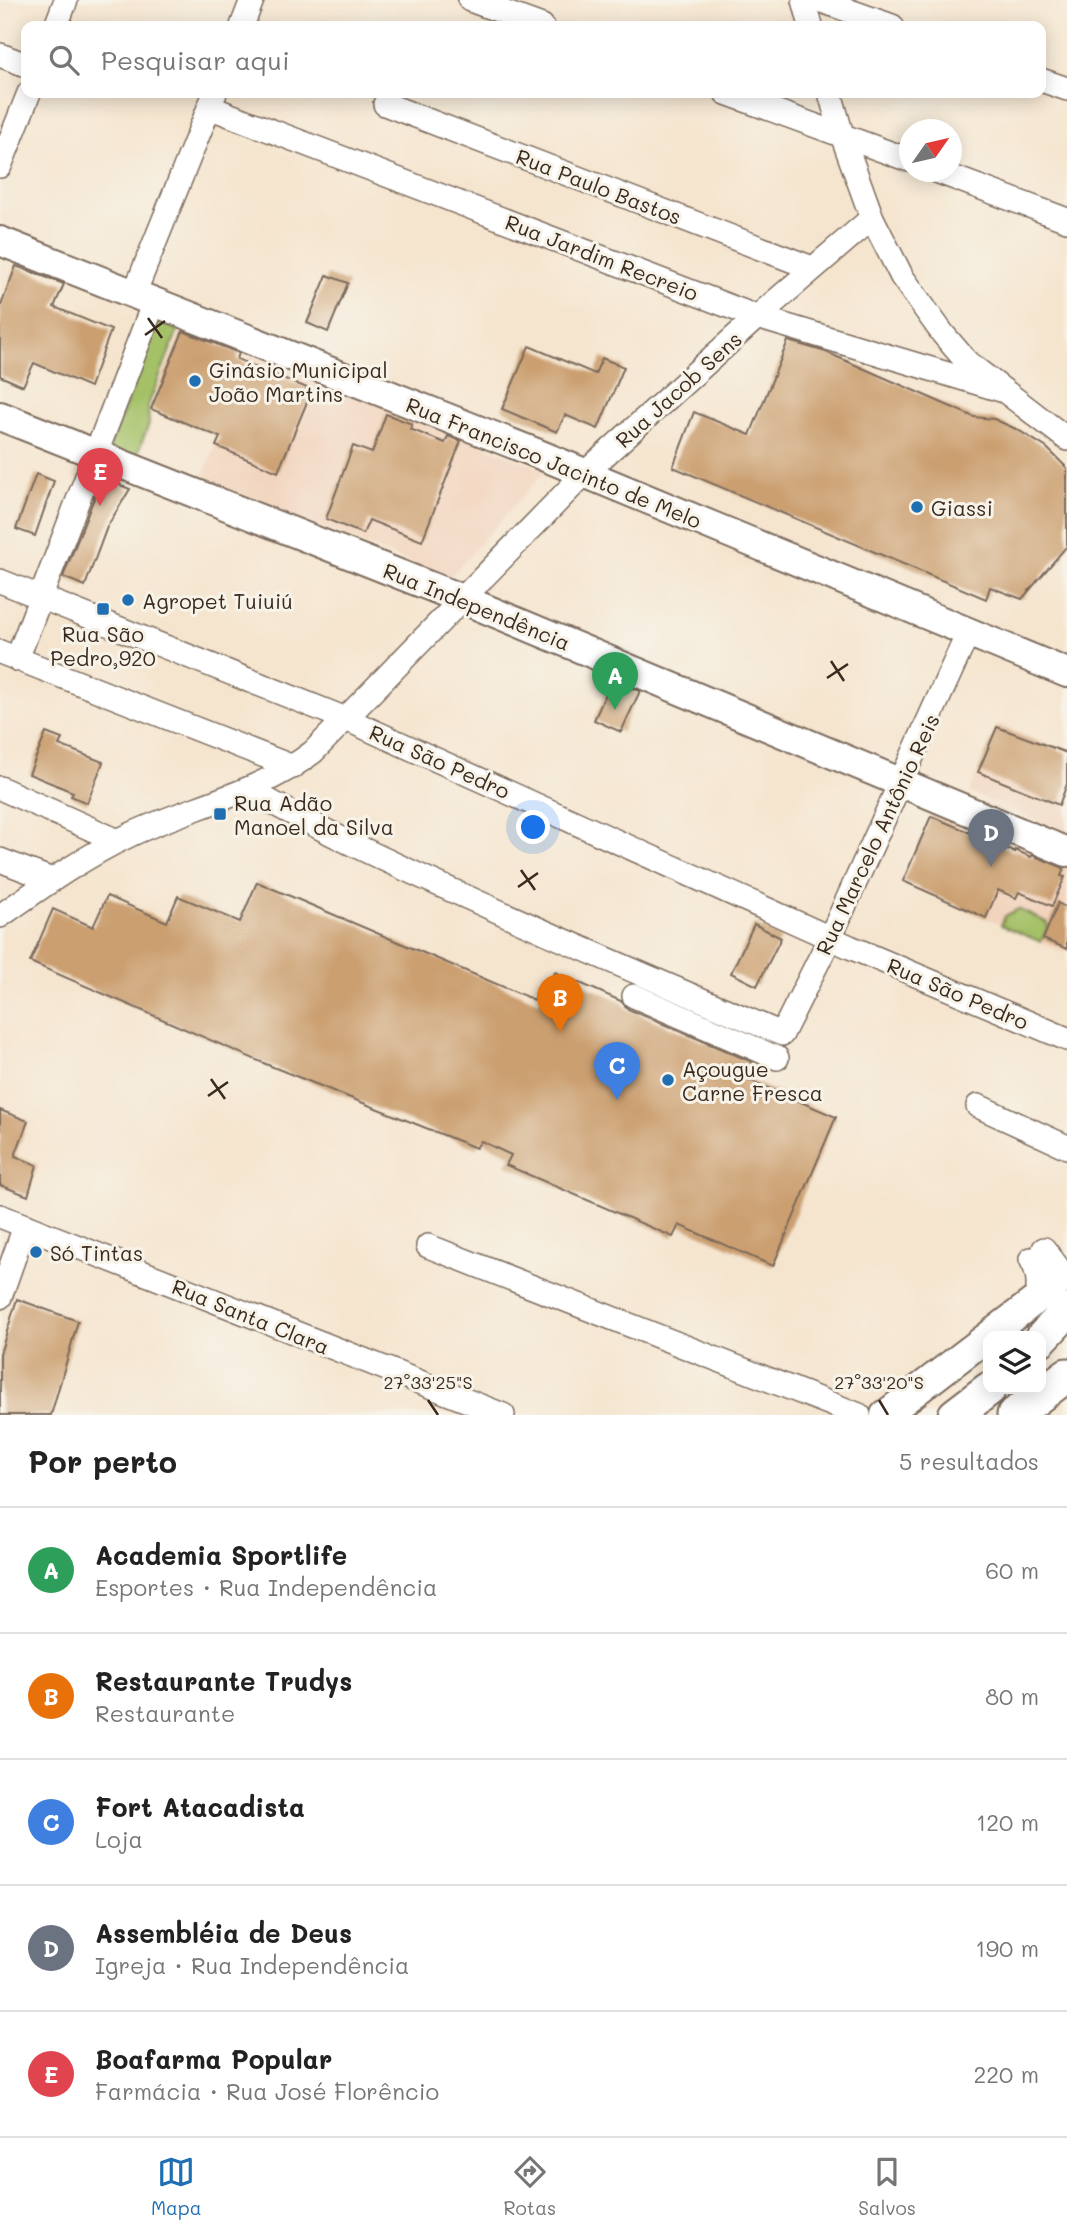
<!DOCTYPE html>
<html lang="pt">
<meta charset="utf-8">
<style>
:root{--surface:#fff;--page:#f6f6f6;--text:#222;--muted:#767676;--line:#e0e0e0;--accent:#1f6fb2}
body{margin:0;font-family:Mali,sans-serif;background:var(--page);color:var(--text)}
.controls{position:absolute;right:21px;bottom:21px;display:grid;overflow:hidden;border-radius:14px;box-shadow:0 4px 18px #0003}
.controls button{width:63px;height:63px;display:grid;place-items:center;padding:0;border:0;border-bottom:2px solid var(--line);background:var(--surface);color:var(--text);font:35px sans-serif}
.compass{position:absolute;left:899px;top:119px;width:63px;height:63px;border-radius:50%;background:var(--surface);box-shadow:0 4px 18px #0003;rotate:56deg}
.you{position:absolute;left:534px;top:828px;width:24px;height:24px;margin:-18px;border:5px solid #fff;border-radius:50%;background:#1a73e8;box-shadow:0 0 0 10px #1a73e833}
.badge{display:grid;place-items:center;width:46px;height:46px;border-radius:50%;background:var(--accent);color:#fff;font-size:23px;font-weight:700}
.pin{position:absolute;translate:-50% -58px;filter:drop-shadow(0 2px 4px #0008)}
.pin::after{content:'';position:absolute;top:37px;width:24px;height:21px;background:inherit;clip-path:polygon(0 0,100% 0,50% 100%)}
.list{margin:0;padding:0;list-style:none}
h2{display:flex;justify-content:space-between;align-items:center;height:91px;margin:0;padding:0 28px;font-size:30px}
h2 small{font-size:23px;font-weight:400;color:var(--muted)}
.list li{display:grid;grid-template-columns:46px 1fr auto;gap:21px;align-items:center;box-sizing:border-box;height:126px;padding:0 28px;border-top:2px solid var(--line)}
.list b{display:block;font-size:26px;white-space:nowrap}
.list p{margin:0;font-size:23px;white-space:nowrap;color:var(--muted)}
.list em{font-size:23px;font-style:normal;color:var(--muted)}
.icon{flex:none;width:38px;height:38px;fill:none;stroke:currentColor;stroke-width:2;stroke-linecap:round;stroke-linejoin:round}
.map{position:relative;flex:none;width:1067px;height:1415px;overflow:hidden}
.search{position:absolute;background:var(--surface);box-shadow:0 4px 18px #0003;left:21px;right:21px;top:21px;height:77px;display:flex;align-items:center;gap:18px;box-sizing:border-box;padding:0 24px;border-radius:14px;color:var(--muted);font-size:26px}
.sheet{height:721px;background:var(--surface)}
nav{display:flex;justify-content:space-around;align-items:center;box-sizing:border-box;height:98px;border-top:2px solid var(--line);background:var(--surface);font-size:19px;color:var(--muted)}
nav a{display:grid;justify-items:center;gap:4px}
nav .on{color:var(--accent)}
.map>svg:first-child{display:block}
</style>
<div class="map">
<svg width="1067" height="1415" viewBox="0 0 1067 1415">
<rect width="100%" height="100%" fill="#f7f3e8"/>
<filter id="ink" filterUnits="userSpaceOnUse"><feTurbulence type="fractalNoise" baseFrequency=".0143" numOctaves="2"/><feDisplacementMap in="SourceGraphic" scale="14" xChannelSelector="R" yChannelSelector="G"/><feConvolveMatrix kernelMatrix="1 2 1 2 8 2 1 2 1" color-interpolation-filters="sRGB"/></filter>
<filter id="wash" filterUnits="userSpaceOnUse"><feTurbulence type="fractalNoise" baseFrequency=".00686" numOctaves="4" result="noise"/><feDisplacementMap in="SourceGraphic" scale="28" xChannelSelector="R" yChannelSelector="G"/><feGaussianBlur stdDeviation="1.57" result="paint"/><feColorMatrix in="noise" values="0 0 0 0 0 0 0 0 0 0 0 0 0 0 0 0 0 1.4 0 .05"/><feComposite in="paint" operator="in"/></filter>
<g filter="url(#wash)">
<rect width="100%" height="100%" fill="#f5e5cf"/>
<g fill="#f2d4be">
<path d="M 251,354 L 546,470 L 449,578 L 202,479 Z"/>
<path d="M 999,724 L 1067,754 L 1067,835 L 969,792 Z"/>
<path d="M 933,811 L 990,836 L 968,888 L 991,898 L 1015,842 L 1067,865 L 1067,954 L 903,881 Z"/>
</g>
<g fill="#a4c168" stroke="#707643" stroke-width="2">
<path d="M 159,320 L 178,330 L 148,406 L 149,424 L 135,459 L 109,449 Z"/>
<path d="M 1018,909 L 1046,922 L 1048,926 L 1041,942 L 1001,925 L 1005,916 Z"/>
</g>
<g id="blocks">
<g fill="#cb9f70">
<path d="M 16,266 L 64,284 L 54,307 L 111,330 L 90,387 L 34,363 L 23,386 L 0,376 L 0,308 Z"/>
<path d="M 327,275 L 348,283 L 328,332 L 307,323 Z"/>
<path d="M 183,331 L 239,353 L 237,359 L 312,390 L 278,472 L 216,446 L 220,437 L 151,409 Z"/>
<path d="M 788,341 L 826,352 L 974,417 L 994,419 L 1018,430 L 1047,448 L 1067,468 L 1067,546 L 1022,599 L 990,587 L 986,599 L 673,467 L 694,412 L 750,435 Z"/>
<path d="M 529,346 L 595,374 L 602,358 L 624,367 L 598,429 L 565,415 L 557,432 L 502,409 Z"/>
<path d="M 386,414 L 412,424 L 410,429 L 445,443 L 448,436 L 461,441 L 422,541 L 369,520 L 363,534 L 326,519 L 353,446 L 372,453 Z"/>
<path d="M 36,474 L 54,481 L 35,536 L 16,529 Z"/>
<path d="M 102,478 L 130,489 L 107,527 L 85,586 L 63,577 Z"/>
<path d="M 612,680 L 640,691 L 621,732 L 594,720 Z"/>
<path d="M 997,727 L 1067,753 L 1067,784 L 1059,805 L 978,772 Z"/>
<path d="M 46,733 L 62,739 L 59,745 L 103,762 L 87,803 L 71,796 L 73,792 L 29,774 Z"/>
<path d="M 931,816 L 1015,852 L 1015,850 L 1031,857 L 1032,855 L 1064,868 L 1061,876 L 1065,877 L 1052,906 L 1019,892 L 1016,898 L 998,890 L 986,918 L 903,881 Z"/>
<path d="M 257,882 L 539,1002 L 555,972 L 621,1001 L 628,1009 L 752,1062 L 745,1078 L 836,1117 L 773,1266 L 679,1225 L 673,1237 L 506,1165 L 511,1155 L 481,1141 L 476,1148 L 268,1065 L 30,962 L 53,909 L 93,927 L 107,896 L 167,922 L 178,896 L 240,922 Z"/>
<path d="M 1058,903 L 1067,908 L 1067,949 L 1043,939 Z"/>
<path d="M 754,924 L 781,938 L 757,986 L 731,973 Z"/>
<path d="M 0,1110 L 28,1121 L 15,1156 L 37,1165 L 28,1196 L 0,1185 Z"/>
<path d="M 17,1299 L 78,1321 L 51,1415 L 0,1415 L 0,1354 Z"/>
</g>
</g>
</g>
<g filter="url(#ink)">
<use href="#blocks" fill-opacity="0" stroke="#7c6b5c" stroke-width="2"/>
<g fill="none" stroke-linecap="round" stroke-linejoin="round">
<g stroke="#7c6b5c" stroke-width="26">
<g id="minor">
<path d="M 470,0 L 542,26"/>
<path d="M 804,0 L 811,26"/>
<path d="M 819,0 L 892,26"/>
<path d="M 56,26 L 66,0"/>
<path d="M 242,26 L 252,0"/>
<path d="M 0,55 L 26,65"/>
<path d="M 1041,80 L 1067,89"/>
<path d="M 726,93 L 909,160"/>
<path d="M 830,93 L 842,135 L 872,218 L 902,277 L 943,334 L 967,362 L 1067,439"/>
<path d="M 385,104 L 812,268"/>
<path d="M 209,107 L 757,317 L 1001,390"/>
<path d="M 0,166 L 29,93"/>
<path d="M 939,172 L 1067,220"/>
<path d="M 134,294 L 215,93"/>
<path d="M 0,581 L 346,719 L 850,947 L 1067,1039"/>
<path d="M 0,652 L 293,767"/>
<path d="M 17,659 L 154,302"/>
<path d="M 0,788 L 118,841"/>
<path d="M 248,789 C 319,830 395,865 471,899 C 574,946 678,990 782,1034 L 830,938 L 968,633"/>
<path d="M 0,860 L 52,880"/>
<path d="M 0,916 C 43,886 85,856 132,834 C 192,806 260,793 313,752 L 585,473 L 757,317 L 872,218"/>
<path d="M 634,996 L 777,1058"/>
<path d="M 978,1106 L 1067,1147"/>
<path d="M 0,1216 L 503,1415"/>
<path d="M 428,1246 L 859,1415"/>
<path d="M 1044,1249 L 1065,1277"/>
<path d="M 1031,1259 C 1039,1272 1039,1284 1037,1299"/>
<path d="M 0,1297 L 25,1226"/>
</g>
</g>
<g stroke="#7c6b5c" stroke-width="32">
<g id="major">
<path d="M 0,241 L 536,453 L 1067,673"/>
<path d="M 0,416 L 462,599 L 1067,852"/>
<path d="M 885,1415 L 1067,1276"/>
</g>
</g>
<g stroke="#7c6b5c" stroke-width="37">
<g id="highway">
<path d="M 1041,1339 L 1067,1311"/>
<path d="M 955,1415 L 989,1389"/>
<path d="M 1014,1415 L 1067,1375"/>
</g>
</g>
<use href="#minor" stroke="#fff" stroke-width="23"/>
<use href="#major" stroke="#fff" stroke-width="28"/>
<use href="#highway" stroke="#fff" stroke-width="33"/>
</g>
</g>
<path fill="none" stroke="#3b2a1e" stroke-width="2.5" d="M 148,318 L 162,338M 145,335 L 165,321M 831,661 L 844,681M 827,678 L 848,664M 521,870 L 535,890M 518,887 L 538,873M 211,1079 L 225,1099M 208,1096 L 228,1082M 428,1400 L 438,1415M 879,1400 L 888,1415"/>
<g fill="#1f6fb2" stroke="#f7f3e8" stroke-width="2.5">
<circle cx="195" cy="381" r="7"/>
<circle cx="917" cy="507" r="7"/>
<circle cx="128" cy="600" r="7"/>
<rect x="96" y="602" width="14" height="14" rx="3.5"/>
<rect x="213" y="807" width="14" height="14" rx="3.5"/>
<circle cx="668" cy="1080" r="7"/>
<circle cx="36" cy="1252" r="7"/>
</g>
<g text-anchor="middle" dominant-baseline="central" stroke-width="6" stroke-linejoin="round" paint-order="stroke">
<g font-size="21" fill="#3b2a1e" stroke="#f7f3e8">
<text transform="translate(599 186) rotate(21)">Rua Paulo Bastos</text>
<text transform="translate(602 257) rotate(21)">Rua Jardim Recreio</text>
<text transform="translate(678 389) rotate(-42)">Rua Jacob Sens</text>
<text transform="translate(554 462) rotate(22)">Rua Francisco Jacinto de Melo</text>
<text transform="translate(477 606) rotate(22)">Rua Independência</text>
<text transform="translate(440 761) rotate(24)">Rua São Pedro</text>
<text transform="translate(877 834) rotate(-65)">Rua Marcelo Antônio Reis</text>
<text transform="translate(958 993) rotate(23)">Rua São Pedro</text>
<text transform="translate(251 1316) rotate(22)">Rua Santa Clara</text>
</g>
<g font-size="21" fill="#3b2a1e" stroke="#f7f3e8" text-anchor="start">
<text x="209" y="369">Ginásio Municipal<tspan x="209" dy="24">João Martins</tspan></text>
<text x="931" y="507">Giassi</text>
<text x="142" y="600">Agropet Tuiuiú</text>
<text x="103" y="633" text-anchor="middle">Rua São<tspan x="103" dy="24">Pedro,920</tspan></text>
<text x="234" y="802">Rua Adão<tspan x="234" dy="24">Manoel da Silva</tspan></text>
<text x="682" y="1068">Açougue<tspan x="682" dy="24">Carne Fresca</tspan></text>
<text x="50" y="1252">Só Tintas</text>
</g>
</g>
<g font-size="18" text-anchor="middle" fill="#3b2a1e" stroke="#f7f3e8" stroke-width="6" stroke-linejoin="round" paint-order="stroke">
<text x="428" y="1389">27°33'25"S</text>
<text x="879" y="1389">27°33'20"S</text>
</g>
</svg>
<div class="controls">
<button><svg class="icon" aria-label="layers" viewBox="0 0 24 24"><path d="M12 4l9 5-9 5-9-5zM3 14l9 5 9-5"/></svg></button>
</div>
<svg class="compass" viewBox="-18 -18 36 36"><path d="M0-13l5 13h-10z" fill="#e53935"/><path d="M0 13l5-13h-10z" fill="#767676"/></svg>
<div class="you"></div>
<div class="pin badge" style="left:615px;top:710px;background:#2e9e5b">A</div>
<div class="pin badge" style="left:560px;top:1032px;background:#e8710a">B</div>
<div class="pin badge" style="left:617px;top:1100px;background:#3f7fe0">C</div>
<div class="pin badge" style="left:991px;top:867px;background:#6b7280">D</div>
<div class="pin badge" style="left:100px;top:506px;background:#e0444e">E</div>
<div class="search"><svg class="icon" aria-label="search" viewBox="0 0 24 24"><circle cx="10" cy="10" r="6"/><path d="M15 15l6 6"/></svg>Pesquisar aqui</div>
</div>
<section class="sheet">
<h2>Por perto<small>5 resultados</small></h2>
<ul class="list">
<li><span class="badge" style="background:#2e9e5b">A</span><div><b>Academia Sportlife</b><p>Esportes · Rua Independência</p></div><em>60 m</em></li>
<li><span class="badge" style="background:#e8710a">B</span><div><b>Restaurante Trudys</b><p>Restaurante</p></div><em>80 m</em></li>
<li><span class="badge" style="background:#3f7fe0">C</span><div><b>Fort Atacadista</b><p>Loja</p></div><em>120 m</em></li>
<li><span class="badge" style="background:#6b7280">D</span><div><b>Assembléia de Deus</b><p>Igreja · Rua Independência</p></div><em>190 m</em></li>
<li><span class="badge" style="background:#e0444e">E</span><div><b>Boafarma Popular</b><p>Farmácia · Rua José Florêncio</p></div><em>220 m</em></li>
</ul>
</section>
<nav>
<a class="on"><svg class="icon" aria-label="map" viewBox="0 0 24 24"><path d="M3 6l6-2 6 2 6-2v14l-6 2-6-2-6 2zM9 4v14M15 6v14"/></svg>Mapa</a>
<a><svg class="icon" aria-label="directions" viewBox="0 0 24 24"><path d="M12 3l9 9-9 9-9-9zM9 14v-3h6M13 9l2 2-2 2"/></svg>Rotas</a>
<a><svg class="icon" aria-label="saved" viewBox="0 0 24 24"><path d="M7 4h10v16l-5-4-5 4z"/></svg>Salvos</a>
</nav>
